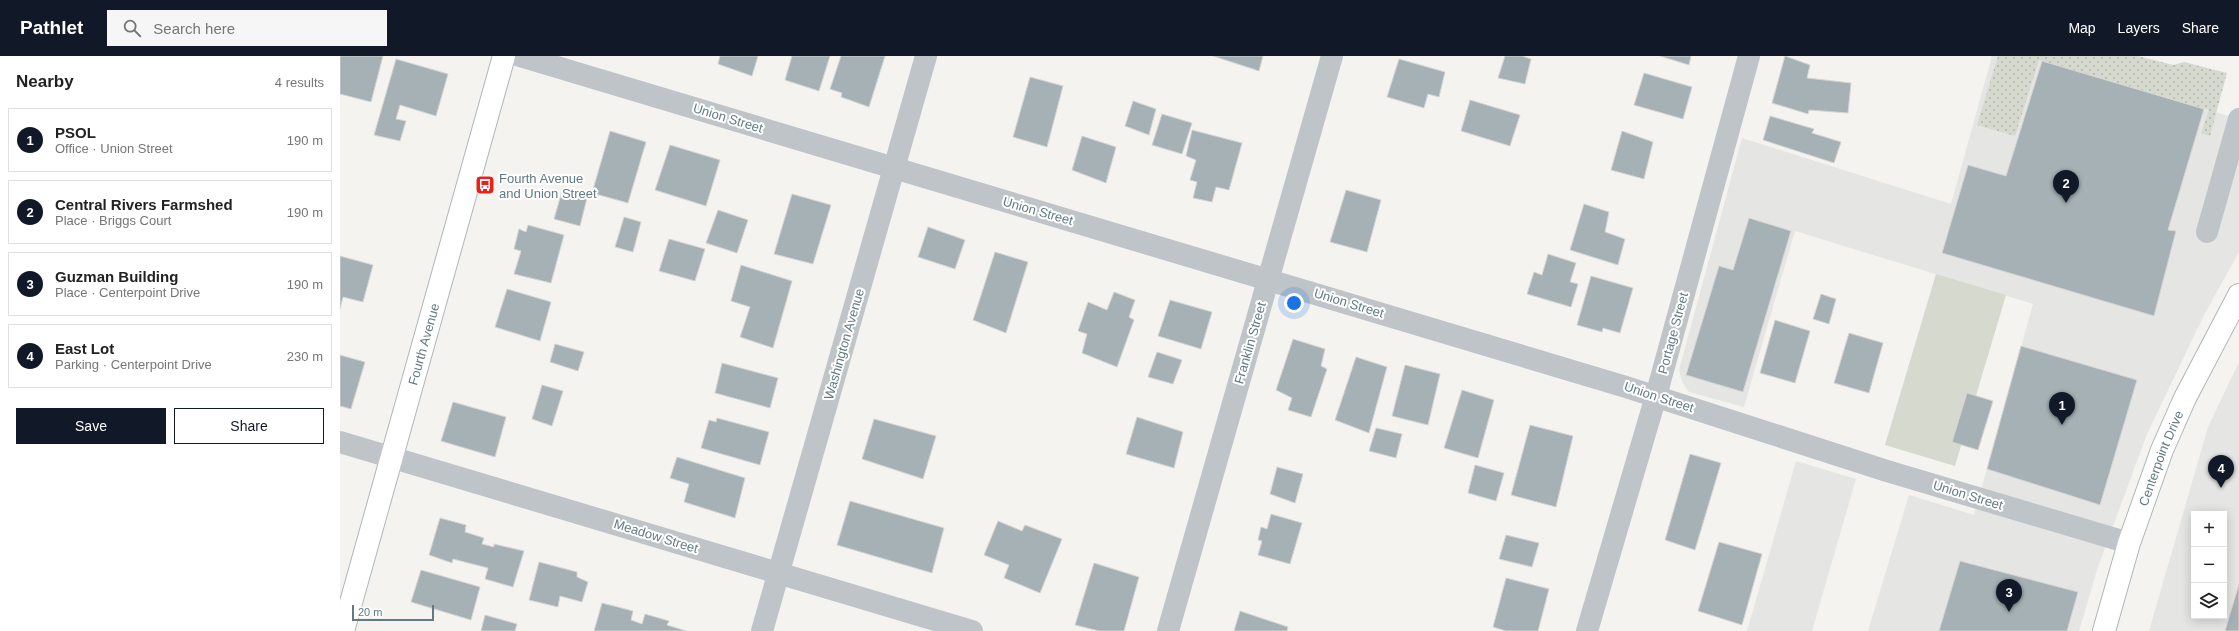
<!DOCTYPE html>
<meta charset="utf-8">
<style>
:root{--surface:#fff;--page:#f6f6f6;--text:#222;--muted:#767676;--line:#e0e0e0;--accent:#111827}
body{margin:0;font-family:Arial,sans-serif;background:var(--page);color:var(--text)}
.controls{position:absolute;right:12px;bottom:12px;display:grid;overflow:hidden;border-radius:0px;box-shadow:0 2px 10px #0003}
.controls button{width:36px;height:36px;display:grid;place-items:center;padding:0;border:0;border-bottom:1px solid var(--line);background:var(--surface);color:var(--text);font:20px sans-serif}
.scale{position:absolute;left:12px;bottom:10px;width:82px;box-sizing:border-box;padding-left:4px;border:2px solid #617a83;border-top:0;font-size:11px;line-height:14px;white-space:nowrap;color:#617a83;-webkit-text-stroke:3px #fff;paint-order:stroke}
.you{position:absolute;left:954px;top:247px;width:14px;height:14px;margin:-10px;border:3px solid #fff;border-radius:50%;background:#1a73e8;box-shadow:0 0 0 6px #1a73e833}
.badge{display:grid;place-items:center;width:26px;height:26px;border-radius:50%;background:var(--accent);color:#fff;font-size:13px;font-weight:700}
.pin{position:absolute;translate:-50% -33px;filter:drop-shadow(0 1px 2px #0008)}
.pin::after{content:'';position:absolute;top:21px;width:14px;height:12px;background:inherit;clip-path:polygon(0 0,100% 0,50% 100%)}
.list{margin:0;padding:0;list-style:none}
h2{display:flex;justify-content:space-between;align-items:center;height:52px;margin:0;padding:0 16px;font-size:17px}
h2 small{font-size:13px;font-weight:400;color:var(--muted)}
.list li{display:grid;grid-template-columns:26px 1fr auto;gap:12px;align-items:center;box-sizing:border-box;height:64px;margin:0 8px 8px;padding:0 8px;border:1px solid var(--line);border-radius:0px}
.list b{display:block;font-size:15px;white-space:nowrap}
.list p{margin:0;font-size:13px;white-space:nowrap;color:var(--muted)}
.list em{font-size:13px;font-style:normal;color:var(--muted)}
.actions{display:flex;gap:8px;padding:12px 16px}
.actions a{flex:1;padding:9px 0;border:1px solid var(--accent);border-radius:0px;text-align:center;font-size:14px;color:var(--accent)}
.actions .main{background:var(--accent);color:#fff}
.icon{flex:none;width:22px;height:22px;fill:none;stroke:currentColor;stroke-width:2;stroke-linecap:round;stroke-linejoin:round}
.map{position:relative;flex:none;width:1899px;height:575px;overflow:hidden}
header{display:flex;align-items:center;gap:24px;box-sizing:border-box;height:56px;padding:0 20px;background:var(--accent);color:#fff}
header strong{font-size:19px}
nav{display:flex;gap:22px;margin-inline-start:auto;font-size:14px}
.search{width:280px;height:36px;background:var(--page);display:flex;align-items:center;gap:10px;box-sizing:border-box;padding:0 14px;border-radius:0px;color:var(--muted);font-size:15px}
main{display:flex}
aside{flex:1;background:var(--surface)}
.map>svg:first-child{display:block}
</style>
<header>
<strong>Pathlet</strong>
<div class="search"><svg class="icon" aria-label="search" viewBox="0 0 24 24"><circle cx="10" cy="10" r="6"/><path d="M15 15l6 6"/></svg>Search here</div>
<nav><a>Map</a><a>Layers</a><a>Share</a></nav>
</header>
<main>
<aside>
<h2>Nearby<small>4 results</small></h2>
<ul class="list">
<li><span class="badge">1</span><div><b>PSOL</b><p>Office · Union Street</p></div><em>190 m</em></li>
<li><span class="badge">2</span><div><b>Central Rivers Farmshed</b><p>Place · Briggs Court</p></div><em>190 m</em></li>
<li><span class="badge">3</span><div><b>Guzman Building</b><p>Place · Centerpoint Drive</p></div><em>190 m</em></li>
<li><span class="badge">4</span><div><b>East Lot</b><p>Parking · Centerpoint Drive</p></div><em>230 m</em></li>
</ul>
<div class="actions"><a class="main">Save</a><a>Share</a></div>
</aside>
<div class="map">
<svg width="1899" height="575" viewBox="0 0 1899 575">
<defs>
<pattern id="grass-dots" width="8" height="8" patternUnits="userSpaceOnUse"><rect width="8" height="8" fill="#d5d9ce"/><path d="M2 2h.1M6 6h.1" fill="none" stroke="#b0b5ad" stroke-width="1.8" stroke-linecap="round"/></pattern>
</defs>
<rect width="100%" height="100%" fill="#f4f3ef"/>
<g fill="#e5e5e3" fill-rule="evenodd">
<path d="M 1652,0 L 1685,0 L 1899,63 L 1899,196 L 1864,259 L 1807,378 L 1758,511 L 1739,575 L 1528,575 L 1569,439 L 1634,459 L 1693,248 L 1455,175 L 1404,351 L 1349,336 L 1342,326 L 1339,314 L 1402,82 L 1611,148 Z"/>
<path d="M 1899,306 L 1899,575 L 1809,575 L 1868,371 ZM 1854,458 L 1884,458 L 1884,560 L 1854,560 Z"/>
<path d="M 1456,405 L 1516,423 L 1472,575 L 1407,575 Z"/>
</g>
<path fill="url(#grass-dots)" d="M 1658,0 L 1798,0 L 1833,9 L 1844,6 L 1887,17 L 1870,80 L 1861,77 L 1869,54 L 1699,4 L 1675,80 L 1637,69 Z"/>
<path fill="#d5d9ce" d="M 1596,218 L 1666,239 L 1615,410 L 1545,389 Z"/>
<g fill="#a5b1b4" stroke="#d5d5d3">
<path d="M 0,0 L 43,0 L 31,46 L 0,38 Z"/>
<path d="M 380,0 L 418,0 L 412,20 L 378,8 Z"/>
<path d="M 452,0 L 490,0 L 479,35 L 445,24 Z"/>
<path d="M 501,0 L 545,0 L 529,51 L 501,41 L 502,37 L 490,33 Z"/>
<path d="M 873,0 L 923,0 L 919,15 Z"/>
<path d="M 1165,0 L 1182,0 L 1191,3 L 1185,28 L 1158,22 Z"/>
<path d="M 1320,0 L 1351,0 L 1349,9 Z"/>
<path d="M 1445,0 L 1470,9 L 1467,22 L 1511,27 L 1508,57 L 1469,54 L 1468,58 L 1432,47 Z"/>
<path d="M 56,3 L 108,18 L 96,60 L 60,49 L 56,63 L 66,65 L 60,85 L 34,79 Z"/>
<path d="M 1059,3 L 1105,16 L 1099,41 L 1088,38 L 1084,52 L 1047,41 Z"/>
<path d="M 1702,5 L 1864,53 L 1828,174 L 1836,175 L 1814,260 L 1602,197 L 1628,109 L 1666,120 Z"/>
<path d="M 1304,17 L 1352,31 L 1343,63 L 1294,49 Z"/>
<path d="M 690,21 L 723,30 L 707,91 L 673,81 Z"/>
<path d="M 1130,44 L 1180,59 L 1170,90 L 1121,75 Z"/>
<path d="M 793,45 L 816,53 L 809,79 L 785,70 Z"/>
<path d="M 822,58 L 852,67 L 842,98 L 812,89 Z"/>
<path d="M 1430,60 L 1474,73 L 1472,77 L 1501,86 L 1494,107 L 1423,84 Z"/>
<path d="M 852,74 L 902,87 L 889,134 L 876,131 L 872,146 L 853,142 L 857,126 L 850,124 L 856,104 L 846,100 Z"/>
<path d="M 270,75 L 306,86 L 288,147 L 252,137 Z"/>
<path d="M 1282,75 L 1313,86 L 1304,123 L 1271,114 Z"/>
<path d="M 742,80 L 776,91 L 766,127 L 732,114 Z"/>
<path d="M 330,89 L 380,104 L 366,150 L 315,134 Z"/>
<path d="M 1006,134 L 1041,144 L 1027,196 L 990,186 Z"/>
<path d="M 222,135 L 247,142 L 240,170 L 214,163 Z"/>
<path d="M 452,138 L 491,149 L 473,208 L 434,198 Z"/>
<path d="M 1244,148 L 1269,156 L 1265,176 L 1285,183 L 1278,209 L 1230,194 Z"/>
<path d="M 378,154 L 408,164 L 397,197 L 366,187 Z"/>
<path d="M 284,161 L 301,166 L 293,196 L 275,191 Z"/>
<path d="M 1409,162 L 1451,175 L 1403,336 L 1346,319 L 1379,210 L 1393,214 Z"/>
<path d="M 188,169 L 224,179 L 211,227 L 174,218 L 181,195 L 174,193 L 179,173 L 186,176 Z"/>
<path d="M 588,171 L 625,184 L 615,213 L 578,201 Z"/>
<path d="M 329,183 L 365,193 L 355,225 L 319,215 Z"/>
<path d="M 655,196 L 688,206 L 666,277 L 633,264 Z"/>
<path d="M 1208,198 L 1236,207 L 1230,226 L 1238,228 L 1231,251 L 1187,238 L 1194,216 L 1202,219 Z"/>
<path d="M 0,200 L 33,209 L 23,246 L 3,241 L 0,253 Z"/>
<path d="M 401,209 L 452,225 L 433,292 L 400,281 L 410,251 L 391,245 Z"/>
<path d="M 1251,220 L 1293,232 L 1280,277 L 1263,272 L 1262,276 L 1237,269 Z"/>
<path d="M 167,233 L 211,246 L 200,285 L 155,271 Z"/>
<path d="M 774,236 L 795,244 L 789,261 L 794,264 L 777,311 L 742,297 L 747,278 L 738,275 L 748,246 L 767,254 Z"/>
<path d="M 1481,238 L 1496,243 L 1489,268 L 1473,263 Z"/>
<path d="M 830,244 L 872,256 L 861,293 L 818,280 Z"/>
<path d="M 1435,264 L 1470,275 L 1455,327 L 1420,317 Z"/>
<path d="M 1509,277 L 1543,287 L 1529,337 L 1494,327 Z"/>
<path d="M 953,283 L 985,293 L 981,310 L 987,313 L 971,361 L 948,354 L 952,342 L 936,334 Z"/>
<path d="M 215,288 L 244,296 L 238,315 L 210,306 Z"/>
<path d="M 1681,290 L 1797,324 L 1760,449 L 1647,413 Z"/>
<path d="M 817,296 L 842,304 L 833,328 L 808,321 Z"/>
<path d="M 0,299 L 25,306 L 11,353 L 0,350 Z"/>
<path d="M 1016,301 L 1047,311 L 1029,377 L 995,364 Z"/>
<path d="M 382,307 L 438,322 L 430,352 L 375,337 Z"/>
<path d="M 1065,309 L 1100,318 L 1088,369 L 1052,360 Z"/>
<path d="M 202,329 L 223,335 L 212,370 L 192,363 Z"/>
<path d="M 1122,334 L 1154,344 L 1138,402 L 1104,392 Z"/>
<path d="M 1627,337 L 1653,345 L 1638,394 L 1612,386 Z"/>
<path d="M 113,346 L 166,361 L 155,401 L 101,385 Z"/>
<path d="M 797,361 L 843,376 L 834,412 L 786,398 Z"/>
<path d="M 377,362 L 429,376 L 420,409 L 361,392 L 369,364 L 376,366 Z"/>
<path d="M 534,363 L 596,380 L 583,423 L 522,403 Z"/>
<path d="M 1190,369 L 1233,380 L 1216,451 L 1171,439 Z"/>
<path d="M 1036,372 L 1062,378 L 1056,402 L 1029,395 Z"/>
<path d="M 1350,398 L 1381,407 L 1355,494 L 1325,484 Z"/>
<path d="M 337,401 L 405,422 L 395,462 L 344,446 L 349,428 L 330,422 Z"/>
<path d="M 1135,409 L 1164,417 L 1156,445 L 1128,437 Z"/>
<path d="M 937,411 L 963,418 L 955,447 L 930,438 Z"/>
<path d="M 510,445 L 604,472 L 592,517 L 497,489 Z"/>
<path d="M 931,458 L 962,467 L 950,508 L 918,499 L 922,485 L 918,484 L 921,471 L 927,473 Z"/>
<path d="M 100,462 L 126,469 L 125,476 L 144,482 L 142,488 L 154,491 L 154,488 L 184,495 L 173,531 L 145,523 L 148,512 L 113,503 L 112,507 L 89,499 Z"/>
<path d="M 658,465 L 682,475 L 685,469 L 722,483 L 700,537 L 664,522 L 669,509 L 644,499 Z"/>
<path d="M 1166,479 L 1199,487 L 1192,511 L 1159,503 Z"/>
<path d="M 1379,486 L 1422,498 L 1402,569 L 1358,555 Z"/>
<path d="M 1620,505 L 1738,536 L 1727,575 L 1599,575 Z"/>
<path d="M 199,506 L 237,516 L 237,521 L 248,526 L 242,546 L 220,540 L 218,551 L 189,544 Z"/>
<path d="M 754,507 L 799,521 L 784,575 L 759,575 L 735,569 Z"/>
<path d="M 81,514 L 140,531 L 131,564 L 71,546 Z"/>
<path d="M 1166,522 L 1209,533 L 1198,575 L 1166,575 L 1153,571 Z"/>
<path d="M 1899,528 L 1899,575 L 1885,575 Z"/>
<path d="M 262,547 L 293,555 L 291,564 L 302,568 L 305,558 L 329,565 L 327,569 L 346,575 L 254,575 Z"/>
<path d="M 900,555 L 948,571 L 947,575 L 894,575 Z"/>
<path d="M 145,559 L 177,568 L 175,575 L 141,575 Z"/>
</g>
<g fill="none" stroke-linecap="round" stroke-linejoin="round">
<g stroke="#aeb7ba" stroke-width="24">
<g id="secondary">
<path id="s1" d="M 3,575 L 164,0"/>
</g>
</g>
<g stroke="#afb6b9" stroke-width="24">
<g id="primary">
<path id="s2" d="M 1764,575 L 1789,487 L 1822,394 L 1845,342 L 1899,239"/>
</g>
</g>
<g stroke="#bec4c7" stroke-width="22">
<path d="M 180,0 L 1286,331 L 1547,415 L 1789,487"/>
<path d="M 1867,176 L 1899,63"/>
<path d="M 0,386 L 632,575"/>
<path d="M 422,575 L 586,0"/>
<path d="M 828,575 L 992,0"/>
<path d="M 1247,575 L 1316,340 L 1409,0"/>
</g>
<use href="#secondary" stroke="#fff" stroke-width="22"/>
<use href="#primary" stroke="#fff" stroke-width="22"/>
</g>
<defs>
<g id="bus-square" transform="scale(1)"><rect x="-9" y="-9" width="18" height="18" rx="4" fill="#ed1f16" stroke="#fff"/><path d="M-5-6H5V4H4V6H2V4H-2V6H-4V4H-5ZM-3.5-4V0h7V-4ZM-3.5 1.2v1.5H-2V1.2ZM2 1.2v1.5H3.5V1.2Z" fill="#fff"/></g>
</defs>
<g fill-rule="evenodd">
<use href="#bus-square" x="145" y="129"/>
</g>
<g text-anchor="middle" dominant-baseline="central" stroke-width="4" stroke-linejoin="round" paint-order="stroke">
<g font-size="13" fill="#617a83" stroke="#fff">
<text transform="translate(388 62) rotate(17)">Union Street</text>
<text transform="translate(698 155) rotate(16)">Union Street</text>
<text transform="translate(1009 247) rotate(17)">Union Street</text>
<text transform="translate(1333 277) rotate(-75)">Portage Street</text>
<text transform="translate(910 287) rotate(-74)">Franklin Street</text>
<text stroke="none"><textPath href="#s1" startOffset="298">Fourth Avenue</textPath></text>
<text transform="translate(504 288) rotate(-74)">Washington Avenue</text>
<text transform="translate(1319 341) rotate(18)">Union Street</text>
<text stroke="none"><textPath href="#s2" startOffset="182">Centerpoint Drive</textPath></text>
<text transform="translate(1628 439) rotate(17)">Union Street</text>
<text transform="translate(316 480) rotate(17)">Meadow Street</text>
</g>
<g font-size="13" fill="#617a83" stroke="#fff" text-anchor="start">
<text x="159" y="122">Fourth Avenue<tspan x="159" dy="15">and Union Street</tspan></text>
</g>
</g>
</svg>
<div class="controls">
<button>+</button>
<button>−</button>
<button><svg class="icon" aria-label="layers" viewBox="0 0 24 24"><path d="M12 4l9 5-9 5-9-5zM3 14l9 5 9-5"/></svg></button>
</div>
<div class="scale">20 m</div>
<div class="you"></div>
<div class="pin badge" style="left:1722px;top:369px">1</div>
<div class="pin badge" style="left:1726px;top:147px">2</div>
<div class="pin badge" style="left:1669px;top:556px">3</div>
<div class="pin badge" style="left:1881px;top:432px">4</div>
</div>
</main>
